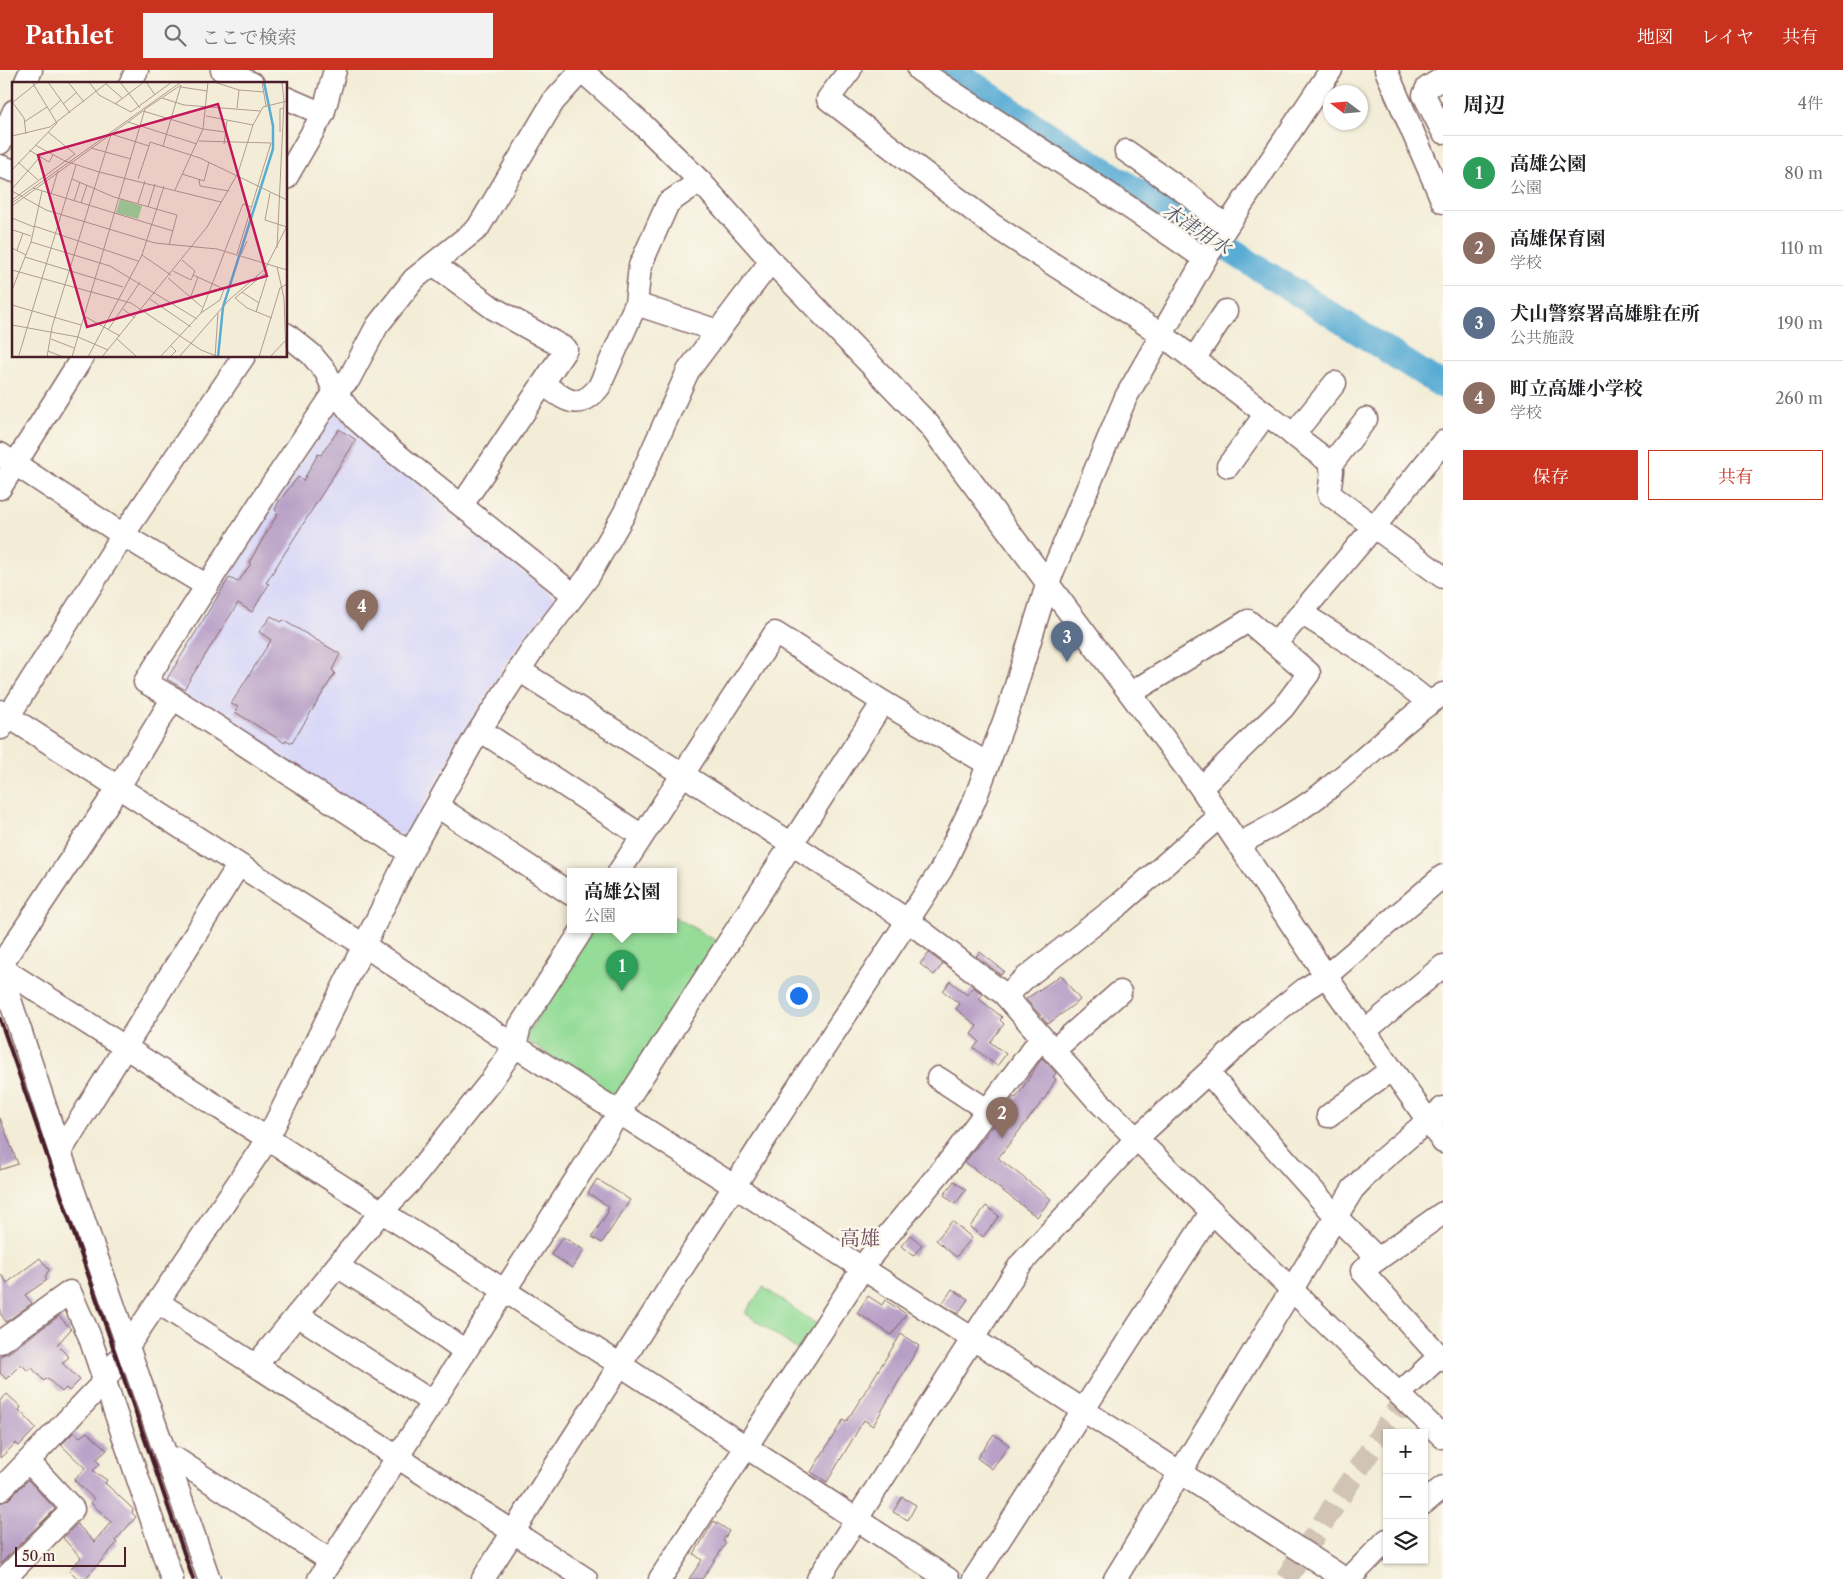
<!DOCTYPE html>
<html lang="ja">
<meta charset="utf-8">
<style>
:root{--surface:#fff;--page:#f2f2f2;--text:#202124;--muted:#757577;--line:#e0e0e0;--accent:#c8321e}
body{margin:0;font-family:"Libre Caslon Text","Noto Serif JP",serif;background:var(--page);color:var(--text)}
.controls{position:absolute;right:15px;bottom:15px;display:grid;overflow:hidden;border-radius:0px;box-shadow:0 1px 4px #0004}
.controls button{width:45px;height:45px;display:grid;place-items:center;padding:0;border:0;border-bottom:1px solid var(--line);background:var(--surface);color:var(--text);font:25px sans-serif}
.compass{position:absolute;left:1323px;top:15px;width:45px;height:45px;border-radius:50%;background:var(--surface);box-shadow:0 1px 4px #0004;rotate:286deg}
.scale{position:absolute;left:15px;bottom:12px;width:111px;box-sizing:border-box;padding-left:5px;border:2px solid #4a1f2b;border-top:0;font-size:14px;line-height:18px;white-space:nowrap;color:#4a1f2b;-webkit-text-stroke:4px #fbf7ec;paint-order:stroke}
.you{position:absolute;left:798px;top:925px;width:18px;height:18px;margin:-12px;border:4px solid #fff;border-radius:50%;background:#1a73e8;box-shadow:0 0 0 8px #1a73e833}
.badge{display:grid;place-items:center;width:32px;height:32px;border-radius:50%;background:var(--accent);color:#fff;font-size:16px;font-weight:700}
.pin{position:absolute;translate:-50% -41px;filter:drop-shadow(0 1px 2px #0008)}
.pin::after{content:'';position:absolute;top:26px;width:18px;height:15px;background:inherit;clip-path:polygon(0 0,100% 0,50% 100%)}
.popup{position:absolute;left:567px;top:798px;width:110px;height:65px;box-sizing:border-box;display:grid;place-content:center;border-radius:0px;background:var(--surface);filter:drop-shadow(0 1px 4px #0005);font-size:16px;white-space:nowrap;color:var(--muted)}
.popup b{font-size:19px;color:var(--text)}
.popup::after{content:'';position:absolute;left:50%;top:100%;margin-left:-10px;border:10px solid transparent;border-top-color:var(--surface)}
.list{margin:0;padding:0;list-style:none}
h2{display:flex;justify-content:space-between;align-items:center;height:65px;margin:0;padding:0 20px;font-size:21px}
h2 small{font-size:16px;font-weight:400;color:var(--muted)}
.list li{display:grid;grid-template-columns:32px 1fr auto;gap:15px;align-items:center;box-sizing:border-box;height:75px;padding:0 20px;border-top:1px solid var(--line)}
.list b{display:block;font-size:19px;white-space:nowrap}
.list p{margin:0;font-size:16px;white-space:nowrap;color:var(--muted)}
.list em{font-size:16px;font-style:normal;color:var(--muted)}
.actions{display:flex;gap:10px;padding:15px 20px}
.actions a{flex:1;padding:11px 0;border:1px solid var(--accent);border-radius:0px;text-align:center;font-size:18px;color:var(--accent)}
.actions .main{background:var(--accent);color:#fff}
.icon{flex:none;width:28px;height:28px;fill:none;stroke:currentColor;stroke-width:2;stroke-linecap:round;stroke-linejoin:round}
.map{position:relative;flex:none;width:1443px;height:1509px;overflow:hidden}
header{display:flex;align-items:center;gap:30px;box-sizing:border-box;height:70px;padding:0 25px;background:var(--accent);color:#fff}
header strong{font-size:24px}
nav{display:flex;gap:28px;margin-inline-start:auto;font-size:18px}
.search{width:350px;height:45px;background:var(--page);display:flex;align-items:center;gap:12px;box-sizing:border-box;padding:0 18px;border-radius:0px;color:var(--muted);font-size:19px}
main{display:flex}
aside{flex:1;background:var(--surface)}
.map>svg:first-child{display:block}
</style>
<header>
<strong>Pathlet</strong>
<div class="search"><svg class="icon" aria-label="search" viewBox="0 0 24 24"><circle cx="10" cy="10" r="6"/><path d="M15 15l6 6"/></svg>ここで検索</div>
<nav><a>地図</a><a>レイヤ</a><a>共有</a></nav>
</header>
<main>
<div class="map">
<svg width="1443" height="1509" viewBox="0 0 1443 1509">
<rect width="100%" height="100%" fill="#fbf7ec"/>
<filter id="ink" filterUnits="userSpaceOnUse"><feTurbulence type="fractalNoise" baseFrequency=".02" numOctaves="2"/><feDisplacementMap in="SourceGraphic" scale="10" xChannelSelector="R" yChannelSelector="G"/><feConvolveMatrix kernelMatrix="1 2 1 2 8 2 1 2 1" color-interpolation-filters="sRGB"/></filter>
<filter id="wash" filterUnits="userSpaceOnUse"><feTurbulence type="fractalNoise" baseFrequency=".0096" numOctaves="4" result="noise"/><feDisplacementMap in="SourceGraphic" scale="20" xChannelSelector="R" yChannelSelector="G"/><feGaussianBlur stdDeviation="1.12" result="paint"/><feColorMatrix in="noise" values="0 0 0 0 0 0 0 0 0 0 0 0 0 0 0 0 0 1.4 0 .05"/><feComposite in="paint" operator="in"/></filter>
<g filter="url(#wash)">
<rect width="100%" height="100%" fill="#f3edd7"/>
<path fill="#d8d7f8" d="M 334,342 L 555,528 L 506,593 L 405,768 L 161,610 Z"/>
<g fill="#94dc97" stroke="#6f7e61">
<path d="M 673,846 L 720,873 L 622,1031 L 524,969 L 593,860 L 673,860 Z"/>
<path d="M 763,1217 L 818,1255 L 799,1281 L 745,1243 Z"/>
</g>
<g fill="none" stroke-linecap="round" stroke-linejoin="round">
<path stroke="#59acd4" stroke-width="26" d="M 953,0 L 1029,52 L 1443,316"/>
</g>
<g id="blocks">
<g fill="#b79fc6">
<path d="M 339,359 L 356,370 L 266,513 L 269,514 L 252,542 L 238,533 L 184,619 L 167,609 L 229,508 L 238,512 L 250,495 L 250,491 L 278,443 L 275,440 L 279,431 L 298,407 L 303,411 L 318,384 L 321,385 Z"/>
<path d="M 271,546 L 281,552 L 283,550 L 340,584 L 332,600 L 335,603 L 292,673 L 286,670 L 285,673 L 235,642 L 238,637 L 231,634 L 271,570 L 259,562 Z"/>
<path d="M 980,882 L 1004,901 L 1001,905 L 976,886 Z"/>
<path d="M 929,883 L 943,894 L 934,905 L 920,894 Z"/>
<path d="M 1061,905 L 1080,930 L 1048,954 L 1026,929 Z"/>
<path d="M 950,911 L 967,925 L 973,917 L 983,924 L 979,929 L 1002,947 L 1000,950 L 1004,954 L 990,972 L 1006,984 L 997,996 L 974,978 L 979,971 L 971,964 L 977,956 L 956,939 L 960,934 L 943,921 Z"/>
<path d="M 1042,988 L 1056,1003 L 1053,1007 L 1056,1009 L 1045,1028 L 998,1088 L 1051,1129 L 1037,1147 L 965,1092 L 1004,1043 L 1002,1042 L 1014,1027 L 1016,1028 Z"/>
<path d="M 0,1048 L 18,1094 L 0,1100 Z"/>
<path d="M 597,1109 L 630,1130 L 602,1173 L 592,1167 L 608,1142 L 607,1141 L 609,1137 L 588,1123 Z"/>
<path d="M 954,1111 L 966,1120 L 955,1134 L 944,1125 Z"/>
<path d="M 986,1136 L 999,1146 L 983,1167 L 970,1157 Z"/>
<path d="M 952,1151 L 972,1168 L 956,1187 L 936,1170 Z"/>
<path d="M 910,1165 L 922,1175 L 913,1186 L 901,1176 Z"/>
<path d="M 563,1167 L 584,1180 L 572,1198 L 551,1184 Z"/>
<path d="M 40,1188 L 49,1200 L 45,1207 L 47,1210 L 25,1225 L 32,1233 L 6,1252 L 0,1243 L 0,1203 L 7,1213 Z"/>
<path d="M 952,1219 L 968,1229 L 958,1244 L 942,1234 Z"/>
<path d="M 868,1226 L 882,1235 L 885,1230 L 906,1244 L 892,1265 L 857,1243 Z"/>
<path d="M 59,1246 L 71,1259 L 57,1275 L 69,1287 L 62,1293 L 80,1310 L 69,1321 L 66,1318 L 62,1322 L 47,1308 L 44,1311 L 32,1298 L 28,1301 L 21,1294 L 6,1309 L 0,1303 L 0,1286 L 8,1283 Z"/>
<path d="M 901,1264 L 919,1276 L 873,1356 L 864,1350 L 827,1412 L 811,1402 L 843,1350 L 846,1352 Z"/>
<path d="M 7,1324 L 21,1337 L 19,1340 L 36,1358 L 19,1376 L 16,1373 L 0,1388 L 0,1331 Z"/>
<path d="M 74,1362 L 80,1367 L 87,1362 L 107,1380 L 96,1390 L 100,1394 L 93,1401 L 107,1410 L 105,1413 L 133,1439 L 132,1443 L 136,1447 L 115,1471 L 117,1473 L 85,1509 L 78,1509 L 69,1500 L 81,1488 L 63,1468 L 77,1454 L 94,1472 L 111,1452 L 91,1433 L 94,1429 L 74,1410 L 85,1398 L 61,1375 Z"/>
<path d="M 994,1364 L 1009,1375 L 992,1399 L 977,1388 Z"/>
<path d="M 28,1410 L 55,1439 L 0,1494 L 0,1433 L 9,1429 Z"/>
<path d="M 902,1427 L 916,1435 L 908,1450 L 893,1442 Z"/>
<path d="M 714,1451 L 729,1461 L 723,1471 L 726,1473 L 702,1509 L 689,1509 L 702,1490 L 694,1484 Z"/>
</g>
</g>
</g>
<g filter="url(#ink)">
<use href="#blocks" fill-opacity="0" stroke="#856767" stroke-width="1"/>
<g fill="none" stroke-linecap="round" stroke-linejoin="round">
<path stroke="#d1c4b5" stroke-width="22" stroke-dasharray="22 11" stroke-linecap="butt" d="M 1286,1509 L 1404,1329"/>
<g stroke="#856767" stroke-width="25">
<g id="minor">
<path d="M 222,0 L 253,14"/>
<path d="M 581,0 L 643,55 L 700,111 L 771,191 L 929,355 L 1201,718 L 1326,906 L 1443,1072"/>
<path d="M 850,0 L 828,29 L 991,154 L 1161,264 L 1328,391 L 1332,401 L 1329,424 L 1443,507"/>
<path d="M 919,0 C 1014,63 1111,123 1205,189"/>
<path d="M 1386,0 L 1443,132"/>
<path d="M 1443,8 L 1427,18 L 1424,25 L 1443,62"/>
<path d="M 25,14 L 31,0"/>
<path d="M 130,14 L 137,0"/>
<path d="M 286,28 L 323,44"/>
<path d="M 0,73 L 14,41"/>
<path d="M 1126,81 L 1193,128 L 1214,147 L 1227,155"/>
<path d="M 0,96 L 14,101"/>
<path d="M 286,108 L 323,44 L 335,0"/>
<path d="M 433,194 L 493,238 L 566,279 L 462,435"/>
<path d="M 636,234 L 718,261"/>
<path d="M 286,264 L 311,284 L 326,302 L 335,322 L 356,349 L 394,382 L 574,525"/>
<path d="M 1194,289 L 1226,241"/>
<path d="M 543,314 C 565,329 578,343 599,317 L 636,234 L 640,196 L 668,133 L 700,111"/>
<path d="M 1293,365 L 1335,313"/>
<path d="M 0,384 L 123,465 L 207,516"/>
<path d="M 1228,396 L 1265,345"/>
<path d="M 1330,396 L 1366,349"/>
<path d="M 0,418 L 83,286"/>
<path d="M 1301,543 L 1367,584 L 1430,633"/>
<path d="M 1276,573 L 1374,457 L 1443,372"/>
<path d="M 519,600 L 792,774 L 907,850 L 1004,924 L 1097,1030 L 1443,1367"/>
<path d="M 1131,623 L 1248,551 L 1309,603 L 1283,638 L 1201,718"/>
<path d="M 173,628 L 145,612 L 271,416 L 335,322 L 349,309 L 377,256 L 414,209 L 478,158 L 553,32 L 582,0"/>
<path d="M 0,641 L 365,876 L 515,976 L 973,1269 L 1345,1509"/>
<path d="M 1,658 L 123,465 L 244,286"/>
<path d="M 480,660 L 642,766"/>
<path d="M 437,736 L 571,824"/>
<path d="M 1239,774 C 1270,757 1303,740 1330,717 C 1368,687 1402,651 1443,624"/>
<path d="M 619,802 L 775,563 L 883,632 L 988,694"/>
<path d="M 0,896 L 118,718 L 173,628 L 410,783"/>
<path d="M 0,897 L 619,1294 L 948,1509"/>
<path d="M 0,899 L 60,1082 L 209,1509"/>
<path d="M 1006,926 L 1024,909 L 1120,834 L 1220,746"/>
<path d="M 1365,961 L 1443,896"/>
<path d="M 1053,981 L 1120,922"/>
<path d="M 1208,1003 L 1343,1154 L 1378,1189 L 1362,1201 L 1443,1290"/>
<path d="M 938,1008 L 987,1040"/>
<path d="M 1328,1046 L 1392,999"/>
<path d="M 60,1082 L 238,796"/>
<path d="M 1378,1189 L 1443,1143"/>
<path d="M 337,1196 L 410,1242 L 465,1281"/>
<path d="M 159,1233 L 586,1509"/>
<path d="M 297,1245 L 432,1332"/>
<path d="M 0,1272 L 70,1222 L 89,1265 L 172,1509"/>
<path d="M 257,1294 L 381,1142 L 412,1110 L 491,1011 L 515,976 L 520,956 L 582,860"/>
<path d="M 1399,1324 L 1439,1287"/>
<path d="M 167,1388 L 176,1389 L 331,1491"/>
<path d="M 0,1420 L 103,1313 L 267,1070 L 410,783 L 476,666 L 535,576 L 588,507 L 624,444 L 688,301 L 771,191"/>
<path d="M 1424,1433 L 1443,1417"/>
<path d="M 4,1509 L 73,1439 L 29,1392"/>
<path d="M 319,1509 L 883,632"/>
<path d="M 483,1509 L 787,1034 L 941,800 L 975,729 L 1010,635 L 1047,515 L 1126,327 L 1205,189 L 1331,0"/>
<path d="M 660,1509 L 870,1187 L 951,1089 L 1041,968"/>
<path d="M 818,1509 L 1020,1195 L 1137,1068 L 1262,953 L 1305,919 L 1326,906 L 1443,806"/>
<path d="M 974,1509 L 1212,1141"/>
<path d="M 1115,1509 L 1353,1119 L 1377,1094 L 1443,1038"/>
<path d="M 1349,1509 L 1387,1470"/>
</g>
</g>
<use href="#minor" stroke="#fff" stroke-width="22"/>
<path stroke="#4a1f2b" stroke-width="4" d="M 0,949 L 193,1509"/>
</g>
</g>
<g text-anchor="middle" dominant-baseline="central" stroke-width="5" stroke-linejoin="round" paint-order="stroke">
<g font-size="19" font-style="italic" fill="#50576f" stroke="#fbf7ec">
<text transform="translate(1197 159) rotate(33)">木津用水</text>
</g>
<g font-size="20" fill="#704c61" stroke="#fbf7ec">
<text x="860" y="1168">高雄</text>
</g>
</g>
<g transform="translate(12 12)">
<rect width="275" height="275" fill="#f3edd7"/>
<path d="M 108,117 L 130,124 L 126,137 L 104,131 Z" fill="#94dc97"/>
<path fill="none" stroke="#59acd4" stroke-width="2.5" d="M 206,275 L 211,225 L 261,67 L 261,44 L 252,0"/>
<path fill="none" stroke="#af9b92" stroke-width="1" d="M 36,0 L 58,31M 56,0 L 72,20M 77,0 L 87,13 L 119,30 L 160,0M 108,0 L 128,26M 134,0 L 143,13M 202,0 L 227,8 L 252,10M 250,0 L 254,24M 94,2 L 110,16M 169,5 L 195,9M 150,16 L 172,23 L 248,29M 0,21 L 26,0M 1,21 L 12,36 L 14,52M 51,22 L 64,11M 103,22 L 132,0M 225,26 L 227,8M 37,29 L 49,18M 194,34 L 241,43M 12,40 L 35,25M 116,40 L 185,62M 268,50 L 268,27 L 272,26M 99,52 L 137,64 L 126,97M 0,54 L 38,45 L 96,0M 187,59 L 259,61 L 225,172M 212,62 L 215,39M 23,63 L 53,79 L 87,90 L 209,120M 137,64 L 138,60 L 188,76 L 275,118M 79,66 L 119,77M 17,68 L 37,80 L 41,73M 6,80 L 26,98M 0,88 L 45,41 L 20,0M 170,92 L 192,99 L 197,80M 60,97 L 102,115 L 165,133 L 157,163M 187,97 L 188,104 L 217,109M 21,106 L 161,149M 0,107 L 28,75M 163,108 L 191,47 L 196,0M 0,109 L 34,128 L 143,161 L 205,167 L 275,188M 258,111 L 253,138 L 275,145M 39,112 L 46,89M 0,118 L 63,72 L 36,50M 62,119 L 68,100M 0,121 L 169,0M 69,121 L 75,103M 126,121 L 133,99M 0,124 L 131,29 L 191,47 L 213,50M 136,125 L 143,102M 0,136 L 22,145M 22,144 L 126,179M 1,148 L 19,154M 19,160 L 98,184 L 185,237M 0,166 L 14,173M 265,166 L 272,19 L 270,0M 5,168 L 11,151M 130,173 L 159,193M 229,173 L 235,159M 13,175 L 111,205M 265,185 L 272,216 L 274,275M 0,188 L 119,221 L 189,268 L 207,275M 161,189 L 179,198 L 183,189 L 170,178M 181,193 L 212,207 L 208,218 L 189,231M 244,195 L 246,197 L 223,216 L 235,226 L 260,236M 156,196 L 190,225M 0,208 L 19,160 L 30,109M 230,210 L 247,221M 179,214 L 186,195M 138,217 L 179,245M 0,223 L 69,243M 111,227 L 123,236M 244,230 L 255,195 L 252,192 L 246,197M 72,234 L 108,254M 0,243 L 66,255 L 96,268M 96,248 L 128,200M 39,257 L 62,266M 105,257 L 125,275M 36,269 L 51,275M 7,273 L 64,83M 35,275 L 40,245 L 99,52M 60,275 L 133,27 L 169,3 L 151,64M 76,275 L 130,173 L 152,104M 90,275 L 195,145 L 226,91 L 241,43 L 251,25 L 275,19M 148,275 L 189,231 L 231,122 L 239,125M 158,275 L 164,269 L 159,264M 167,275 L 217,218 L 253,187 L 275,144M 203,275 L 206,231M 247,275 L 268,206 L 275,202M 258,275 L 273,259"/>
<path fill="#c2185b" fill-opacity="0.15" stroke="#c2185b" stroke-width="2.5" d="M 206,22 L 255,194 L 75,245 L 26,73 Z"/>
<rect width="275" height="275" fill="none" stroke="#4a1f2b" stroke-width="2.5"/>
</g>
</svg>
<div class="controls">
<button>+</button>
<button>−</button>
<button><svg class="icon" aria-label="layers" viewBox="0 0 24 24"><path d="M12 4l9 5-9 5-9-5zM3 14l9 5 9-5"/></svg></button>
</div>
<svg class="compass" viewBox="-18 -18 36 36"><path d="M0-13l5 13h-10z" fill="#e53935"/><path d="M0 13l5-13h-10z" fill="#757577"/></svg>
<div class="scale">50 m</div>
<div class="you"></div>
<div class="pin badge" style="left:622px;top:921px;background:#2e9e5b">1</div>
<div class="popup"><b>高雄公園</b>公園</div>
<div class="pin badge" style="left:1002px;top:1068px;background:#8d6e63">2</div>
<div class="pin badge" style="left:1067px;top:592px;background:#5c6f8a">3</div>
<div class="pin badge" style="left:362px;top:561px;background:#8d6e63">4</div>
</div>
<aside>
<h2>周辺<small>4件</small></h2>
<ul class="list">
<li><span class="badge" style="background:#2e9e5b">1</span><div><b>高雄公園</b><p>公園</p></div><em>80 m</em></li>
<li><span class="badge" style="background:#8d6e63">2</span><div><b>高雄保育園</b><p>学校</p></div><em>110 m</em></li>
<li><span class="badge" style="background:#5c6f8a">3</span><div><b>犬山警察署高雄駐在所</b><p>公共施設</p></div><em>190 m</em></li>
<li><span class="badge" style="background:#8d6e63">4</span><div><b>町立高雄小学校</b><p>学校</p></div><em>260 m</em></li>
</ul>
<div class="actions"><a class="main">保存</a><a>共有</a></div>
</aside>
</main>
